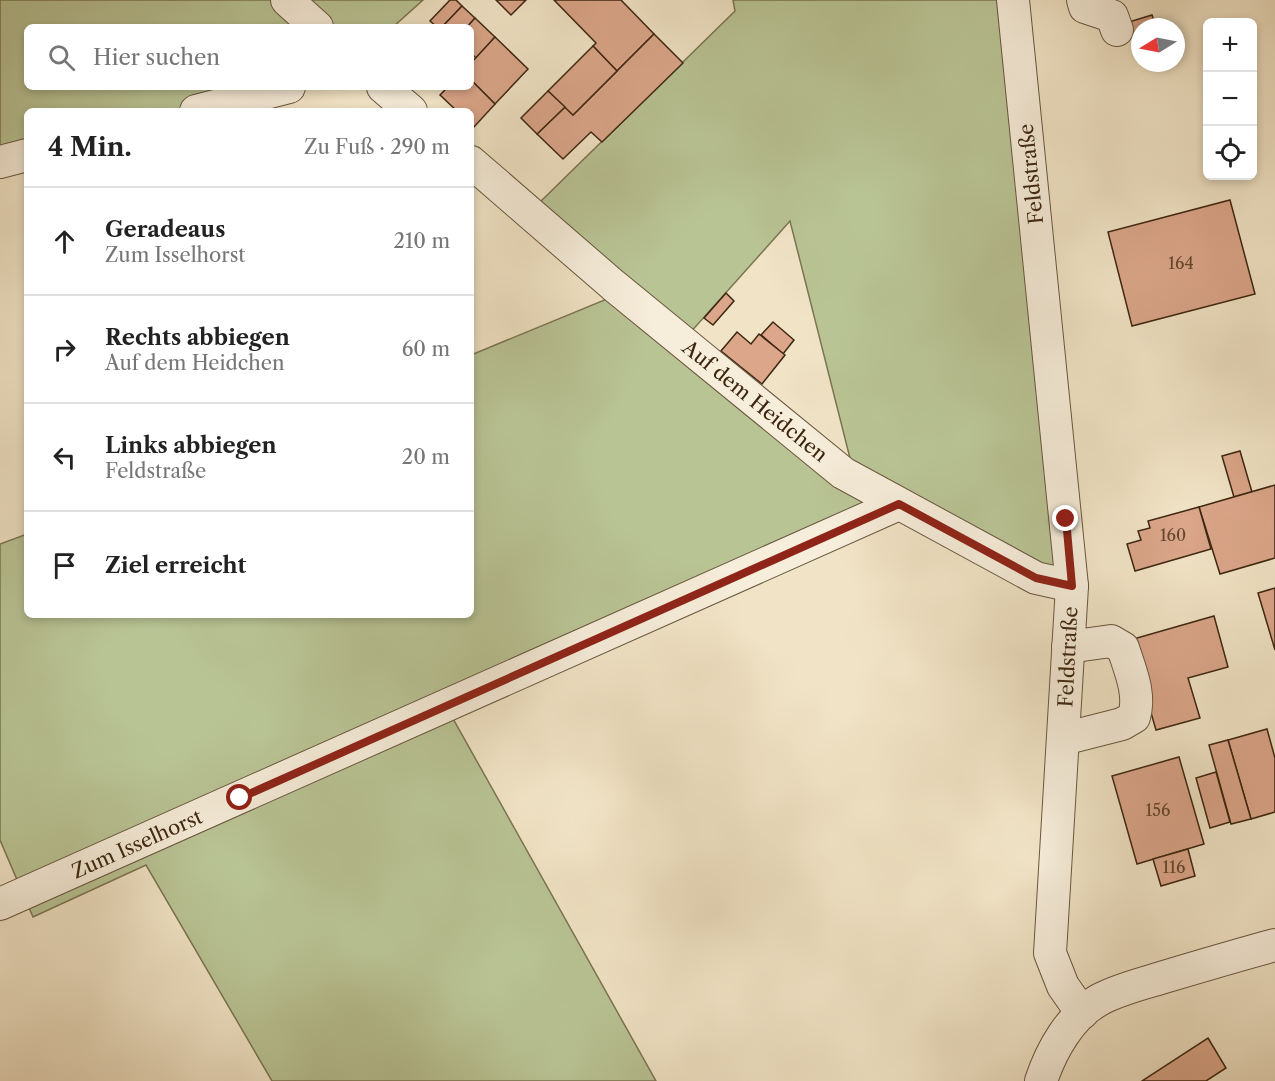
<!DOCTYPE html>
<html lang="de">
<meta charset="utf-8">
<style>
:root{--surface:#fff;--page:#f6f6f6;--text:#222;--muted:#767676;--line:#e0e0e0}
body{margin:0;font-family:"Libre Caslon Text",serif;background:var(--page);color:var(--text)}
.controls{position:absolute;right:18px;top:18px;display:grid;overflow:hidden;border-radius:9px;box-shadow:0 3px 9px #0003}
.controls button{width:54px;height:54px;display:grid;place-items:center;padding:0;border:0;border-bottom:2px solid var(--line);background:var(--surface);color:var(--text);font:30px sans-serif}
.compass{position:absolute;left:1131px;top:18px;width:54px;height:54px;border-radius:50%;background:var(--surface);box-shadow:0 3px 9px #0003;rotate:260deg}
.stop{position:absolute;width:18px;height:18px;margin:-14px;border:4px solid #8f2418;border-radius:50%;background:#fff}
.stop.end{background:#8f2418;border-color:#fff;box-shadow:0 2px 6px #0008}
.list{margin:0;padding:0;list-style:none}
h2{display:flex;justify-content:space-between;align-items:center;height:78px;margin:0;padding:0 24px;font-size:26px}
h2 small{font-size:20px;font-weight:400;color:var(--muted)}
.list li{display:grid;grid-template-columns:39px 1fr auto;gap:18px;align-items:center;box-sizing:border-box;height:108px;padding:0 24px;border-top:2px solid var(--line)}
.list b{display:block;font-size:22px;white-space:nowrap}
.list p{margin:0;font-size:20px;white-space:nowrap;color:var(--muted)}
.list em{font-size:20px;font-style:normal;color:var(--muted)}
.icon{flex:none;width:33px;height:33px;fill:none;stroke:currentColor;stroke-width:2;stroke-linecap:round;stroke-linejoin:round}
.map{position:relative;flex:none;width:1275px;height:1081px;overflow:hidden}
.search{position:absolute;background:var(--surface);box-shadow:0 3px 9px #0003;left:24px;top:24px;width:450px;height:66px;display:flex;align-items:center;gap:15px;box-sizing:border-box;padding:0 21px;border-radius:9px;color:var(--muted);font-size:22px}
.panel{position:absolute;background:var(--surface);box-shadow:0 3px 9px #0003;left:24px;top:108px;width:450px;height:510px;border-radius:9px}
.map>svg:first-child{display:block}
</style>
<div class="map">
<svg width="1275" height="1081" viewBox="0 0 1275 1081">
<rect width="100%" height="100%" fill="#f1e4c6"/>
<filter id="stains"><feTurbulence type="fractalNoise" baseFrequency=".00333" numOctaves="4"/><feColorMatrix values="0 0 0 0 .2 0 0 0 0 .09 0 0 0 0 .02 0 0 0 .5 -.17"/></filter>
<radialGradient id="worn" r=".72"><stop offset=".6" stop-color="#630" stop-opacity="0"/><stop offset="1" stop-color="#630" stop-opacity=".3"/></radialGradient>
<g fill="#b9c495" stroke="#7b7552" stroke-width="1.5">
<path d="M 0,0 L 275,0 L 304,27 L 27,27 L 27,87 L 260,87 L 171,111 L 27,111 L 27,149 L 0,157 Z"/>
<path d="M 302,0 L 423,0 L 393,27 L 331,27 Z"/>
<path d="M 733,0 L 1003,0 L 1060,570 L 1038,570 L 853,470 L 790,221 L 689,334 L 536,206 L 735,11 Z"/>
<path d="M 614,296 L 866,495 L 866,508 L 451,715 L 656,1081 L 272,1081 L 146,865 L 33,917 L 0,840 L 0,544 L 27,534 L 27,615 L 471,615 L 471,355 Z"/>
</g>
<g fill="#dba68a" stroke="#3d2610" stroke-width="1.5">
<path d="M 450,0 L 456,0 L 462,6 L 442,27 L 437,27 L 430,21 Z"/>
<path d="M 496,0 L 526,0 L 511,15 Z"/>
<path d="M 554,0 L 621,0 L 654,34 L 617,71 L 593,46 L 596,43 Z"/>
<path d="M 462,6 L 475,18 L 467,27 L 442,27 Z"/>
<path d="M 1152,15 L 1156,27 L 1140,27 L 1140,44 L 1137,45 L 1129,22 Z"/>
<path d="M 475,18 L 495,37 L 476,58 L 471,53 L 471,27 L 467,27 Z"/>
<path d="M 654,34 L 683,63 L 602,142 L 591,132 L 563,159 L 537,134 L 565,107 L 573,115 Z"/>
<path d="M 495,37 L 528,69 L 495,104 L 471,80 L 471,63 Z"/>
<path d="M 593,46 L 617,71 L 573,115 L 548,91 Z"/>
<path d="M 471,80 L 495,104 L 474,127 L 471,124 L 471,111 L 457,111 L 440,95 L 448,87 L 471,87 Z"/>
<path d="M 548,91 L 565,107 L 537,134 L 521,118 Z"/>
<path d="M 1230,200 L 1255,294 L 1132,326 L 1108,232 Z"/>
<path d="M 726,293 L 734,301 L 713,325 L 704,318 Z"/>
<path d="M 773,322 L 794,340 L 783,354 L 761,335 Z"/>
<path d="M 737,332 L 751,344 L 759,334 L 785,355 L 762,384 L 721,351 Z"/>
<path d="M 1240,451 L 1252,492 L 1234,497 L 1222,456 Z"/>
<path d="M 1275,485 L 1275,558 L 1220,574 L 1199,507 Z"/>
<path d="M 1199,507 L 1211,549 L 1135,571 L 1127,544 L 1141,540 L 1138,531 L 1150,528 L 1148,521 Z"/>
<path d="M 1275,588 L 1275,650 L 1258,593 Z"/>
<path d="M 1214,616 L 1228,667 L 1188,678 L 1200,718 L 1156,730 L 1130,640 Z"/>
<path d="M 1267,729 L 1275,758 L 1275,812 L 1251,819 L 1228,740 Z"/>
<path d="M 1228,740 L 1251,819 L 1231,824 L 1209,745 Z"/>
<path d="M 1179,757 L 1204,844 L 1137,864 L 1112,776 Z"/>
<path d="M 1216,772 L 1230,822 L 1210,828 L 1196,778 Z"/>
<path d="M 1188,849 L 1195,876 L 1161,886 L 1153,859 Z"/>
<path d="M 1208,1038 L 1226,1068 L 1206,1081 L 1142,1081 Z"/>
</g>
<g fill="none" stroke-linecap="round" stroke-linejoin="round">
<g stroke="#6a563e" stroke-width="34">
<g id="minor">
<path d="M 287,0 L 317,27"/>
<path d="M 1013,0 L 1072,586 L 1050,953 L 1063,986 L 1082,1013"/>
<path d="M 1083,0 L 1085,7 L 1112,16 L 1117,30"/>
<path d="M 383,87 L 411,111"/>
<path d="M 196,111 L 289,87"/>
<path d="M 0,162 L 27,155"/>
<path d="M 471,162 L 613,285 L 843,473 L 1036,578 L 1072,586"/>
<path d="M 1063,739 L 1122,724 L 1134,717 C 1141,694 1130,670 1123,648 L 1111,641 L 1068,647"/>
<path d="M 0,904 L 899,504"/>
<path d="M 1041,1081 C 1051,1051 1070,1016 1099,1000 C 1119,989 1142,984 1164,977 C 1201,966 1238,955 1275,945"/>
</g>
</g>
<use href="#minor" stroke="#f6edda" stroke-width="32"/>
</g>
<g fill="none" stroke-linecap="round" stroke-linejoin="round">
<path stroke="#8f2418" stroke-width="8" d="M 240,798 L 899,504 L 1036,578 L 1072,586 L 1066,519"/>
</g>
<g text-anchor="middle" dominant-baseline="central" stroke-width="4.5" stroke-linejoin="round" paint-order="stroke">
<g font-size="16" fill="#64462e">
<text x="1181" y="263">164</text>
<text x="1173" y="535">160</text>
<text x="1158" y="810">156</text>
<text x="1174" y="867">116</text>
</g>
<g font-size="20" fill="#3d2610" stroke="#f6edda">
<text transform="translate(1031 174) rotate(-96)">Feldstraße</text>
<text transform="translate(755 401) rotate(39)">Auf dem Heidchen</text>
<text transform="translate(1068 657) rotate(-87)">Feldstraße</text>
<text transform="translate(137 844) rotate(-24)">Zum Isselhorst</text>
</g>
</g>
<rect width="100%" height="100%" filter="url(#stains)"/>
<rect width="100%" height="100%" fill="url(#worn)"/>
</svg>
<div class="controls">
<button>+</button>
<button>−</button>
<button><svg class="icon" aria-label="locate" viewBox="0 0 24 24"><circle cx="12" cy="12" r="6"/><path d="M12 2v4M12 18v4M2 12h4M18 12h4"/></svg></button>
</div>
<svg class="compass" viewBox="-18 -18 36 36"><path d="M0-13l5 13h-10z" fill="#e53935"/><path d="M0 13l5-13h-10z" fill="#767676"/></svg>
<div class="stop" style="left:240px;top:798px"></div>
<div class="stop end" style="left:1066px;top:519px"></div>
<div class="search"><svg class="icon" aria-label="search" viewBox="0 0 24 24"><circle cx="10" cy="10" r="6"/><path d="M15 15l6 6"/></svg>Hier suchen</div>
<section class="panel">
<h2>4 Min.<small>Zu Fuß · 290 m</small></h2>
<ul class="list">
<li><svg class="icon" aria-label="ahead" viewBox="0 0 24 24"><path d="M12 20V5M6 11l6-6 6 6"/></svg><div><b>Geradeaus</b><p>Zum Isselhorst</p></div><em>210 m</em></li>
<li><svg class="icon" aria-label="right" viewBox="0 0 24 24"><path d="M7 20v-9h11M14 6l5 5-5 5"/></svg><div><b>Rechts abbiegen</b><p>Auf dem Heidchen</p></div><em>60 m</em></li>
<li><svg class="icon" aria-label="left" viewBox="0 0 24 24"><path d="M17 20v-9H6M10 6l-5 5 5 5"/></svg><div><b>Links abbiegen</b><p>Feldstraße</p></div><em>20 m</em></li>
<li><svg class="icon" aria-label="arrive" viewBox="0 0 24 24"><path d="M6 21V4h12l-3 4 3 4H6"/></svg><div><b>Ziel erreicht</b></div></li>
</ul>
</section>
</div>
